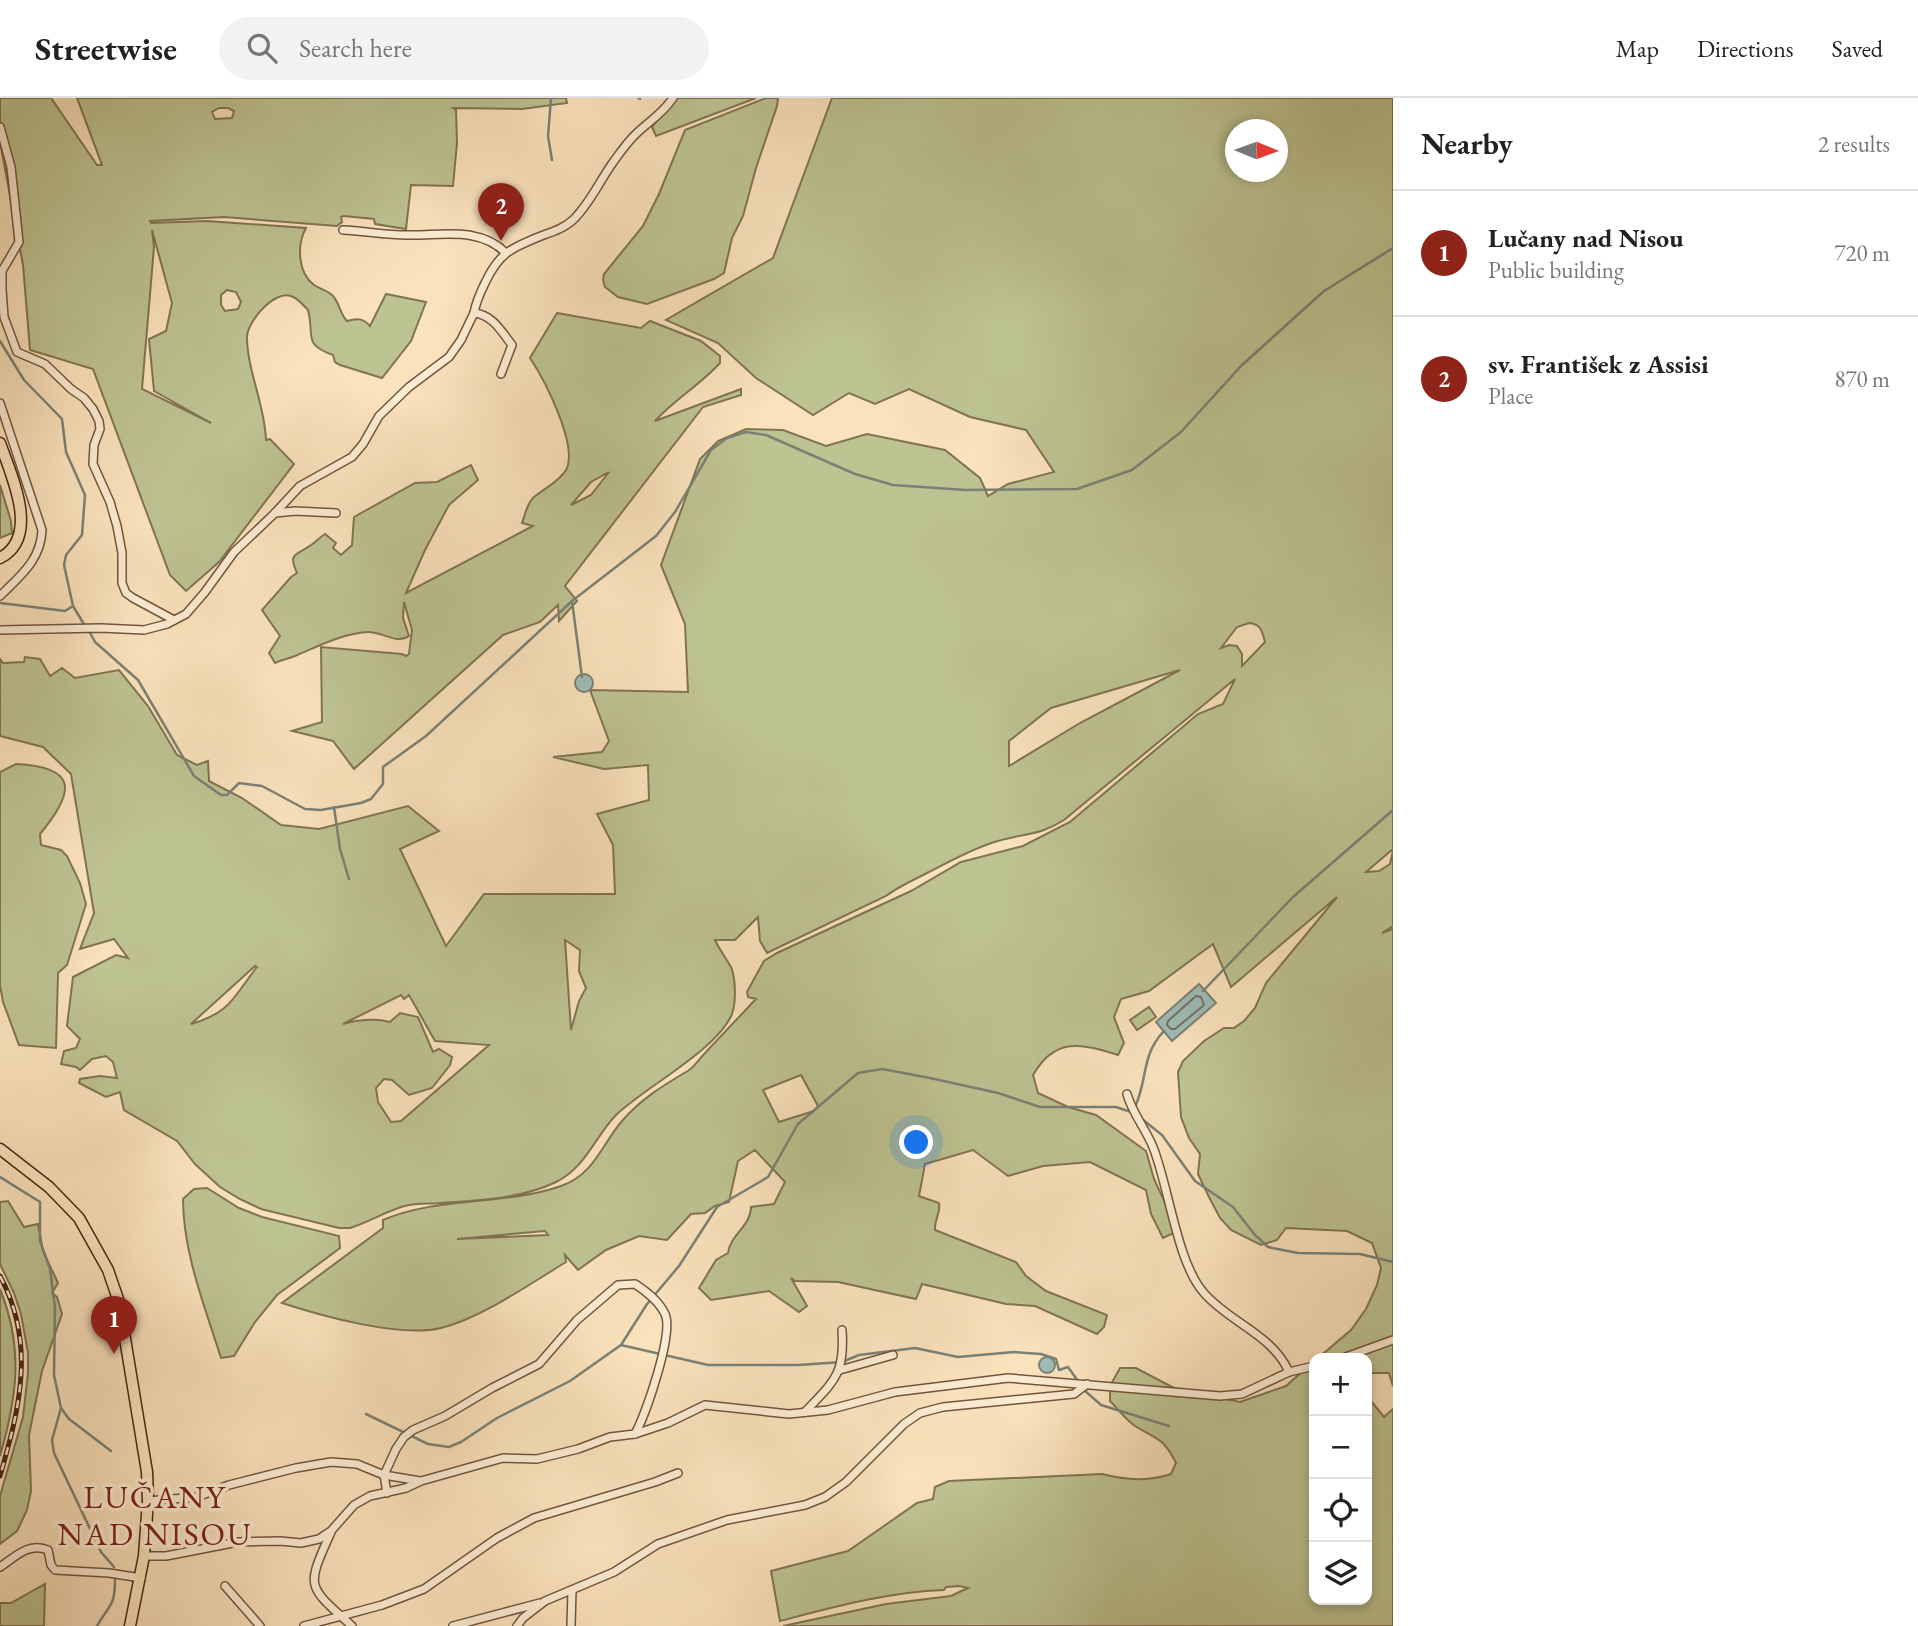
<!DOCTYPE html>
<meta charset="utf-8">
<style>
:root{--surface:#fff;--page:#f2f2f2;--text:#222;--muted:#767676;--line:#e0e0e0;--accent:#8f2418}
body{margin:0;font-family:"EB Garamond",serif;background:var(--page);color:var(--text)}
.controls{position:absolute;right:21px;bottom:21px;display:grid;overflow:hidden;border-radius:14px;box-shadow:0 4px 10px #0003}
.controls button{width:63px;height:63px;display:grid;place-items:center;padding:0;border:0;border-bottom:2px solid var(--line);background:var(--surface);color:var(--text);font:35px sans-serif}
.compass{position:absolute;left:1225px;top:21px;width:63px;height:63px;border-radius:50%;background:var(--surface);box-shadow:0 4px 10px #0003;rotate:91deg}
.you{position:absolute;left:917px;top:1045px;width:24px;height:24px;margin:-18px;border:5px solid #fff;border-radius:50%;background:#1a73e8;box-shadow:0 0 0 10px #1a73e833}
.badge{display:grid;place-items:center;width:46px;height:46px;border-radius:50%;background:var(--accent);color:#fff;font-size:23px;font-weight:700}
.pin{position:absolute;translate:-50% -58px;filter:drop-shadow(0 2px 4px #0008)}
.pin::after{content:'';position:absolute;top:37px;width:24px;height:21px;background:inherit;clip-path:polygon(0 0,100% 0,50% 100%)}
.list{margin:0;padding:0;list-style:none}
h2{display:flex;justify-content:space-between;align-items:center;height:91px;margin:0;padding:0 28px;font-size:30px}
h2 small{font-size:23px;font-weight:400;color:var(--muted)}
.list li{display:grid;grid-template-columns:46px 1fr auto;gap:21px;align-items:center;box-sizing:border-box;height:126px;padding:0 28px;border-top:2px solid var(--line)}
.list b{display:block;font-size:26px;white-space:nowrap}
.list p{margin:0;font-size:23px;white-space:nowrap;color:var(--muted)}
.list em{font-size:23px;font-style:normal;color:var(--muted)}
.icon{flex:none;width:38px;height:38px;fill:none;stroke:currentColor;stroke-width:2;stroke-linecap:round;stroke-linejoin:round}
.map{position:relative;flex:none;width:1393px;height:1528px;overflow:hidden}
header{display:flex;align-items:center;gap:42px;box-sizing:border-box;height:98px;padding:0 35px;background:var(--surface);border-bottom:2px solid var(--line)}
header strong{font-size:33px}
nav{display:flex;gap:38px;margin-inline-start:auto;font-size:24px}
.search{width:490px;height:63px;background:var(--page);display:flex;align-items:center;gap:18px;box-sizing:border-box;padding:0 24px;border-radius:38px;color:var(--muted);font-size:26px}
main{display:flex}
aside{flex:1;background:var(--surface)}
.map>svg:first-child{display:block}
</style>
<header>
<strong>Streetwise</strong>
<div class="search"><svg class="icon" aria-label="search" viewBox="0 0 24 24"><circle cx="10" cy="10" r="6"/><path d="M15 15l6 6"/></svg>Search here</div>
<nav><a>Map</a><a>Directions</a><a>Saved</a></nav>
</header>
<main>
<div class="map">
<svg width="1393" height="1528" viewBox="0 0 1393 1528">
<rect width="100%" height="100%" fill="#fae2bc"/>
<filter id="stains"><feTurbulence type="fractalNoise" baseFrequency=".00286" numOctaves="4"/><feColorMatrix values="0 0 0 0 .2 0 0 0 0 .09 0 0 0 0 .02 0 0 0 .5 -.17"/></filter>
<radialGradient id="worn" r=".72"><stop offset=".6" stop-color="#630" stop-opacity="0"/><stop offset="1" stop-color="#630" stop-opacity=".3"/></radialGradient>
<g fill="#bdc391" stroke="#817452" stroke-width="2" fill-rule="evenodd">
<path d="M 0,0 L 51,0 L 97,67 L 102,67 L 77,0 L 566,0 L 567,5 L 522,11 L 453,10 L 456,12 L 457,45 L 453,88 L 411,87 L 406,131 L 375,126 L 374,121 L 344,118 L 341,119 L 342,124 L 337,128 L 224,119 L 150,123 L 151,125 L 207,123 L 306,130 C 297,146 297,174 314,187 C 320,191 329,193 333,198 C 340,206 340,216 347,223 C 357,220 363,220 370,228 L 386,196 L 426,204 L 411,243 L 382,280 L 340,267 L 335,264 L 333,257 C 302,246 315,238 308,212 C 303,207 298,200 291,198 C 274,192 247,224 247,239 C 247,272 265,307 266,342 L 270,341 L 294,366 L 219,464 L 186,493 L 170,477 L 93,271 L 30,252 L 23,167 L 0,44 ZM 219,10 L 228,10 L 234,13 L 232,20 L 215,21 L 212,14 ZM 152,132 L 172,205 L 166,233 L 149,241 L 154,293 L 211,325 L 142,291 L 154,149 ZM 227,192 L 236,194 L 241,204 L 238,211 L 225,213 L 221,207 L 221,197 Z"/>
<path d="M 675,0 L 756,0 L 656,38 L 652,29 Z"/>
<path d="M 766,0 L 778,0 L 777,8 L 756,70 L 743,118 L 732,140 L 724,175 L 714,181 L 647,206 L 618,199 L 605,189 L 603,182 L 604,176 L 643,128 L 659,96 L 685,32 Z"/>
<path d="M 832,0 L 1393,0 L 1393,751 L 1366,774 L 1379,773 L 1390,766 L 1393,753 L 1393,828 L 1382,835 L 1393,831 L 1393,1288 L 1389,1275 L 1367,1275 L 1367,1260 L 1318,1260 L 1351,1232 L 1366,1211 L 1377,1187 L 1381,1170 L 1372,1145 L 1347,1133 L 1286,1130 L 1277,1142 L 1261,1147 L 1231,1132 L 1220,1120 L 1209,1099 L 1198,1076 L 1200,1056 L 1189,1040 L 1181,1019 L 1178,974 L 1183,963 L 1204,943 L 1224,930 L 1234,930 L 1244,923 L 1255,910 L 1266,885 L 1337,799 L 1231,889 L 1213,846 L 1149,893 L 1121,901 L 1114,919 L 1124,945 L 1118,957 C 1081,945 1055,939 1033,977 L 1038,995 L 1068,1009 L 1096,1017 L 1146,1053 L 1154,1081 L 1178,1133 L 1163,1140 L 1151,1116 L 1146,1092 L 1090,1064 L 1043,1068 L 1008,1078 L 973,1052 L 925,1066 L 919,1098 L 939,1105 C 941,1116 934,1121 935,1132 L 1016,1164 L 1026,1178 L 1046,1193 L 1107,1217 L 1104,1229 L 1097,1236 L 1035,1208 L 1006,1206 L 922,1186 L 916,1201 L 838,1184 L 795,1183 L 791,1180 L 807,1208 L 799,1214 L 769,1193 L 711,1202 L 699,1190 L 716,1162 L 728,1155 C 730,1137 751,1128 751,1109 L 774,1106 L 785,1084 L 755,1052 L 738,1063 L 729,1104 L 715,1108 L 705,1115 L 691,1116 L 667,1142 L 639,1138 L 606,1152 L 578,1172 L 565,1157 L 566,1164 C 530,1186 481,1220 441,1230 C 400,1240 322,1218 282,1205 L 383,1130 L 383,1122 C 439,1098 504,1108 561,1088 C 594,1077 602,1046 622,1023 C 640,1002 662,988 686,974 C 693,971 699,961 705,955 C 722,937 739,919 756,901 L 748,899 L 747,894 L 764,863 L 777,855 L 911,793 L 961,764 L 1023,748 L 1070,724 L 1198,616 L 1223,606 L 1235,581 L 1064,722 C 1039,738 1024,735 998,743 C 973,750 951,763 929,774 C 914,782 899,788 886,798 L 767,855 L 760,843 L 758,819 L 735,842 L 715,842 C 719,851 726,860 731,869 C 736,881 736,905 732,916 C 717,952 645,989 616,1017 C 594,1040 586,1069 556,1084 C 521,1101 479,1102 441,1105 C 431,1106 419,1105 409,1107 C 389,1111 370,1124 350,1130 L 339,1130 L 261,1111 L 240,1101 L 220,1089 L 195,1066 L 177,1043 L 124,1012 L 120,994 L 106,999 L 79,985 L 80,981 L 100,978 L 117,980 L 113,964 L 106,958 L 92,961 L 80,972 L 76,969 L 61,966 L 64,953 L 76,950 L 80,941 L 67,928 L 73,879 L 116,857 L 128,860 L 114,841 L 80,851 L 94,815 L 71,676 L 43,649 L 0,638 L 0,561 L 3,565 L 24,564 L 25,559 L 40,561 L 50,578 L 62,570 L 75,580 L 119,572 L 148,608 L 177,657 L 197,667 L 208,663 L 209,683 L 242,700 L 281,727 L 319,731 L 408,708 L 439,733 L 400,751 L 446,848 L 484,796 L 615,796 L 613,747 L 597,716 L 649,702 L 648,667 L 604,671 L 553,659 L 602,654 L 609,643 L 590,592 L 688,594 L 685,526 L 661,467 L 700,361 L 718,343 L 746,331 L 783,332 L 826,348 L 867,336 L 945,352 L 980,380 L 988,398 L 1008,386 L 1054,374 L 1026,332 L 970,319 L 909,291 L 875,306 L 849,295 L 813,317 L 756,280 L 718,245 L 666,222 L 773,160 ZM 1236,32 L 1278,32 L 1278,74 L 1236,74 ZM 1249,525 C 1261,526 1262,533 1265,544 L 1242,568 L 1242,556 L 1237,548 L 1229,547 L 1221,550 L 1237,529 ZM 1180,572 L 1080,625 L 1009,668 L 1009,643 L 1051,610 ZM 565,842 L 580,852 L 579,873 L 586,890 L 579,903 L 571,932 ZM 255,868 L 257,869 C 233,899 232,914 191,926 ZM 401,897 L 404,901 L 409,897 L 435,943 L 489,947 L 401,1023 L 391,1024 L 378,1004 L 376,990 L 384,981 L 392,982 L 409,997 L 432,990 L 450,967 L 452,959 L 439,951 L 433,954 L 418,919 L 400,915 L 390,924 C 374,920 358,922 343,926 ZM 801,977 L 818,1008 L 814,1013 L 779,1024 L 763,992 ZM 545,1133 L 548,1137 L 457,1141 Z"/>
<path d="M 557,215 L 641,230 L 650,223 L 701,243 L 720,258 L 720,265 C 701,286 674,302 655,323 L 741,291 L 741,297 L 703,309 L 565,488 L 577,503 L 559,523 L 558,507 L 540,524 L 503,537 L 354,671 L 333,643 L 292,633 L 322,624 L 321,549 L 402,556 L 406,558 L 409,556 L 412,532 L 404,504 L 403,520 L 409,538 C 396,547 382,533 367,534 C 341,536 319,548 295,558 C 288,561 281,562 275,565 L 269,555 L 280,538 L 262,512 L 291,479 L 297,475 C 288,455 295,458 311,447 C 316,444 320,439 325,436 L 336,445 L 333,450 L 341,457 L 352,447 L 354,419 L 415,385 L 437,384 L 471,367 L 478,382 L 449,407 L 425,452 L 406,495 L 533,428 L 522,425 C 525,417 527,406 533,400 C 543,391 559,384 566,372 C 579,348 544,281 530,260 ZM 609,374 L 591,397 L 571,407 L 591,384 Z"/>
<path d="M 0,387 L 11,423 L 12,435 L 0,440 Z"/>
<path d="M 16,666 C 80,669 74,695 40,736 L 41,747 L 61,752 L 67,758 L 80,785 L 86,806 L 67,867 L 58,875 L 56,950 L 19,947 L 3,904 L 0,887 L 0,674 Z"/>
<path d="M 1149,909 L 1156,919 L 1137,932 L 1130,922 Z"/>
<path d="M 207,1090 L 239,1110 L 262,1119 L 339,1138 L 340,1150 L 277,1197 L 255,1224 L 234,1258 L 221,1260 C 205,1209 183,1155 183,1101 L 194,1091 Z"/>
<path d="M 8,1103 L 24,1129 L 38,1126 L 43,1153 L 58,1185 L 52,1195 L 57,1199 L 62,1216 L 42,1273 L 29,1337 L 31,1393 L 27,1412 L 17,1433 L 0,1446 L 0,1398 L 23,1319 L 28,1275 L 28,1255 L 21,1216 L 14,1195 L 0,1166 L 0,1104 Z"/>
<path d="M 0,1191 C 24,1250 17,1299 0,1358 Z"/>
<path d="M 1314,1263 L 1314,1502 L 1367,1502 L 1367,1298 L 1384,1319 L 1393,1311 L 1393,1528 L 783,1528 L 886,1506 L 951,1498 L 968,1490 L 959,1488 L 946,1489 L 944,1492 C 888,1494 834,1509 780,1523 L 771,1473 L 848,1453 L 917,1405 L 933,1401 L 935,1389 L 949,1383 L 1102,1376 C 1125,1382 1148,1384 1171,1376 L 1176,1365 C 1163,1339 1157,1342 1135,1328 C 1126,1322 1118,1311 1110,1303 L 1110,1288 L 1120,1270 L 1136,1270 L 1174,1290 L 1240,1304 L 1286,1288 Z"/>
<path d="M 45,1486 L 44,1528 L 0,1528 L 0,1505 L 11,1505 Z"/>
</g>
<g fill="#9fbdb7" stroke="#7b8175" stroke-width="2">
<circle cx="584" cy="585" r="9"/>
<path d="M 1199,886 L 1216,905 L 1172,943 L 1156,924 Z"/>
<circle cx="1047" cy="1267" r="8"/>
</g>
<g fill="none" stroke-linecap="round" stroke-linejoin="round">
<path stroke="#727264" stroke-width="2" d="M 1196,898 L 1201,899 L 1204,907 L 1175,931 L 1171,931 L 1167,927 L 1168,923 Z"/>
<g stroke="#7b8175" stroke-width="2.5">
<path d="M 551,0 L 548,38 L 552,62"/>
<path d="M 638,0 L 640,1"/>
<path d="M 0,243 L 24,282 L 62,321 L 66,354 L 85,397 L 82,437 L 66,457 L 64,467 L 73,508 L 65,513 L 0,505"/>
<path d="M 572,503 L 582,579"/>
<path d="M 73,508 L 85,528"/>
<path d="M 89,533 L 95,544 L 138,582 L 194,678 L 221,697 L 227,697 L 239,685 L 262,688 L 305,711 L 321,712 L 361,705 L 371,701 L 383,686 L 383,669 L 426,638 L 572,503 L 656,438 L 675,414 L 711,352 L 727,340 L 746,334 L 766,337 L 855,376 L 893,387 L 966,392 L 1077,391 L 1132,372 L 1181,334 L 1241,268 L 1324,193 L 1393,150"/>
<path d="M 334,709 L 340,751 L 349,781"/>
<path d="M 1203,893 L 1293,799 L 1393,712"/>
<path d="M 1135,1009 C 1148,981 1141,957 1164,933"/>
<path d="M 1142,1021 L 1162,1037 L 1195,1083 L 1233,1109 L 1255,1137 L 1268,1149 L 1298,1155 L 1360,1156 L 1393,1164"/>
<path d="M 0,1079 L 40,1104 L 40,1143 L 50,1171 L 55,1210 L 54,1277 L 61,1310 L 52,1342 L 54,1355 L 101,1454 L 114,1469"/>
<path d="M 621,1247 L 708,1267 L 798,1267 L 842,1264 L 859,1257 L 915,1250 L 958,1259 L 1014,1254 L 1041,1256 L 1056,1261 L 1059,1272 L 1068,1269 L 1078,1283"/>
<path d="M 1084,1292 L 1101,1307 L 1169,1328"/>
<path d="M 61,1310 L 69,1321 L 111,1353"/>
<path d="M 366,1316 L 428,1346 L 449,1349 L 461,1344 L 497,1320 L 570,1283 L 621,1247 L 647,1206 L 679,1168 L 717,1109 L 768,1079 L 798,1026 L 858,975 L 882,971 L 930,980 L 998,995 L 1040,1009 L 1116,1009 L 1131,1014"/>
<path d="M 97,1528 C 109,1506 115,1510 115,1481"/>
</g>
<g stroke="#72553c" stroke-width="10">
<g id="street">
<path d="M 0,29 L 11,69 L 19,144 L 2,173 L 2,191 L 4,219 L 17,254 L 45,266 L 71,291 L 84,300 L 93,311 L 99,323 L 100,331 L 94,347 L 93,366 L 110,404 L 117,428 L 122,455 L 122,485 L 126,495 L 133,500 L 174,522"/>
<path d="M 343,132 C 364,133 386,137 407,137 C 441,138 479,128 506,155"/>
<path d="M 474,215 C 476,204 480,195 485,185 C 499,155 511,150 541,138 C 552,134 565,130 574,121 C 591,104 600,82 614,63 C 621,53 629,42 638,34 C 651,22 663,15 673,0"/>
<path d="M 0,305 L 42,432 C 41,462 20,478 0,498"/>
<path d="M 275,415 L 295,413 L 336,415"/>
<path d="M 0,532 L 101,530 L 144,532 L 167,526 L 186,516 L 205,494 L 234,454 L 275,415 L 300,388 L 352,359 L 363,346 L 379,318 L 409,289 L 449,259 L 461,242 L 474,215 C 493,217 501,233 512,247 L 501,276"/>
<path d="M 1127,996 C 1132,1015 1146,1031 1153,1049 C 1169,1089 1177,1165 1204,1195 C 1230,1225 1272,1236 1289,1274"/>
<path d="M 1343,1260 L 1393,1242"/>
<path d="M 840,1272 L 893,1257"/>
<path d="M 805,1314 C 834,1283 845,1277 842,1232"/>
<path d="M 387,1395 L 384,1377 L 396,1351 L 404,1339 L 413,1332 L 445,1318 L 492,1290 L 539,1266 L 577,1222 L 618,1187 L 635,1186 C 647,1194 659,1203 665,1216 C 674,1235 646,1316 635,1336"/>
<path d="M 148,1403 L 197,1399 L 229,1387 L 296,1370 L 331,1364 L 357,1366 L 384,1377 L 420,1383"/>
<path d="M 331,1434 C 306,1490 306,1487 352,1528"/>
<path d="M 144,1458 L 166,1458 L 238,1444 L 280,1443 L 301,1445 L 319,1441 L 331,1433 L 354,1407 L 370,1398 L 406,1390 L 421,1383 L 503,1360 L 537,1361 L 578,1351 L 610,1339 L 635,1336 L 668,1325 L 705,1307 L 789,1316 L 828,1312 L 895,1294 L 1008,1280 L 1220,1298 L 1242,1296 L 1289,1274 L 1314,1268"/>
<path d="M 0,1469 C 15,1459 29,1444 48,1452 L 51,1467 L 55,1472 L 109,1475 L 141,1480"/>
<path d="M 225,1488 L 260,1528"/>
<path d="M 304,1528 L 382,1507 L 424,1491 L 497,1440 L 534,1420 L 655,1384 L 678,1375"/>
<path d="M 453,1528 L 540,1505"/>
<path d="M 517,1528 L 523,1520 L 545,1503 L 614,1474 L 658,1446 L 727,1422 L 805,1407 L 825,1399 L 846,1384 L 904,1326 L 920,1315 L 943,1309 L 1074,1296 L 1087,1286"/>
<path d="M 571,1528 L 572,1492"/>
</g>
</g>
<g stroke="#452612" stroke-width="13">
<g id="primary">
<path d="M 0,345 C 11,377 41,439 0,460"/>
<path d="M 0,1051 L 49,1089 L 79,1120 L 108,1172 L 119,1204 L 147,1374 L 148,1403 L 144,1458 L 130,1528"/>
</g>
</g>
<use href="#street" stroke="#fcecd3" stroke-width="7"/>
<use href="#primary" stroke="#fae2bc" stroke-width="10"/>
<g stroke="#452612" stroke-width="5">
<path id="rail" d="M 0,1178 C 36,1245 20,1309 0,1378"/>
</g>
<use href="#rail" stroke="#fcecd3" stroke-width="2.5" stroke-dasharray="8" stroke-linecap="butt"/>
</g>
<g text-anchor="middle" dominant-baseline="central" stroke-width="7" stroke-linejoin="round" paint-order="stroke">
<g font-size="32" letter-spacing="2" fill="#7a1f14" stroke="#fcecd3">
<text x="155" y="1399">LUČANY<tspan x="155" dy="37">NAD NISOU</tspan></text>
</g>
</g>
<rect width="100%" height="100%" filter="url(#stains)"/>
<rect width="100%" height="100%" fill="url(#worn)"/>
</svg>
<div class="controls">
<button>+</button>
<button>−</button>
<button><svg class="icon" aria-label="locate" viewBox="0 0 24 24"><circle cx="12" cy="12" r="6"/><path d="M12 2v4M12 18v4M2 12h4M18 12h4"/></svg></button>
<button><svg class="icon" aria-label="layers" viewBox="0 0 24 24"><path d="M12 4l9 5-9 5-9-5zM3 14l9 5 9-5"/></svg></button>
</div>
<svg class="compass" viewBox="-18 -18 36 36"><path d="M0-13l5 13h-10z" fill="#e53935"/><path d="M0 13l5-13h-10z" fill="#767676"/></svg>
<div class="you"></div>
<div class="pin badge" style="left:114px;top:1256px">1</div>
<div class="pin badge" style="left:501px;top:143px">2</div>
</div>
<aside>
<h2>Nearby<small>2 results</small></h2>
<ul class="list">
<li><span class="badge">1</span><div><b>Lučany nad Nisou</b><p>Public building</p></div><em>720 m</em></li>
<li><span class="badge">2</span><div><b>sv. František z Assisi</b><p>Place</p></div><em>870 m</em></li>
</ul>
</aside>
</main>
